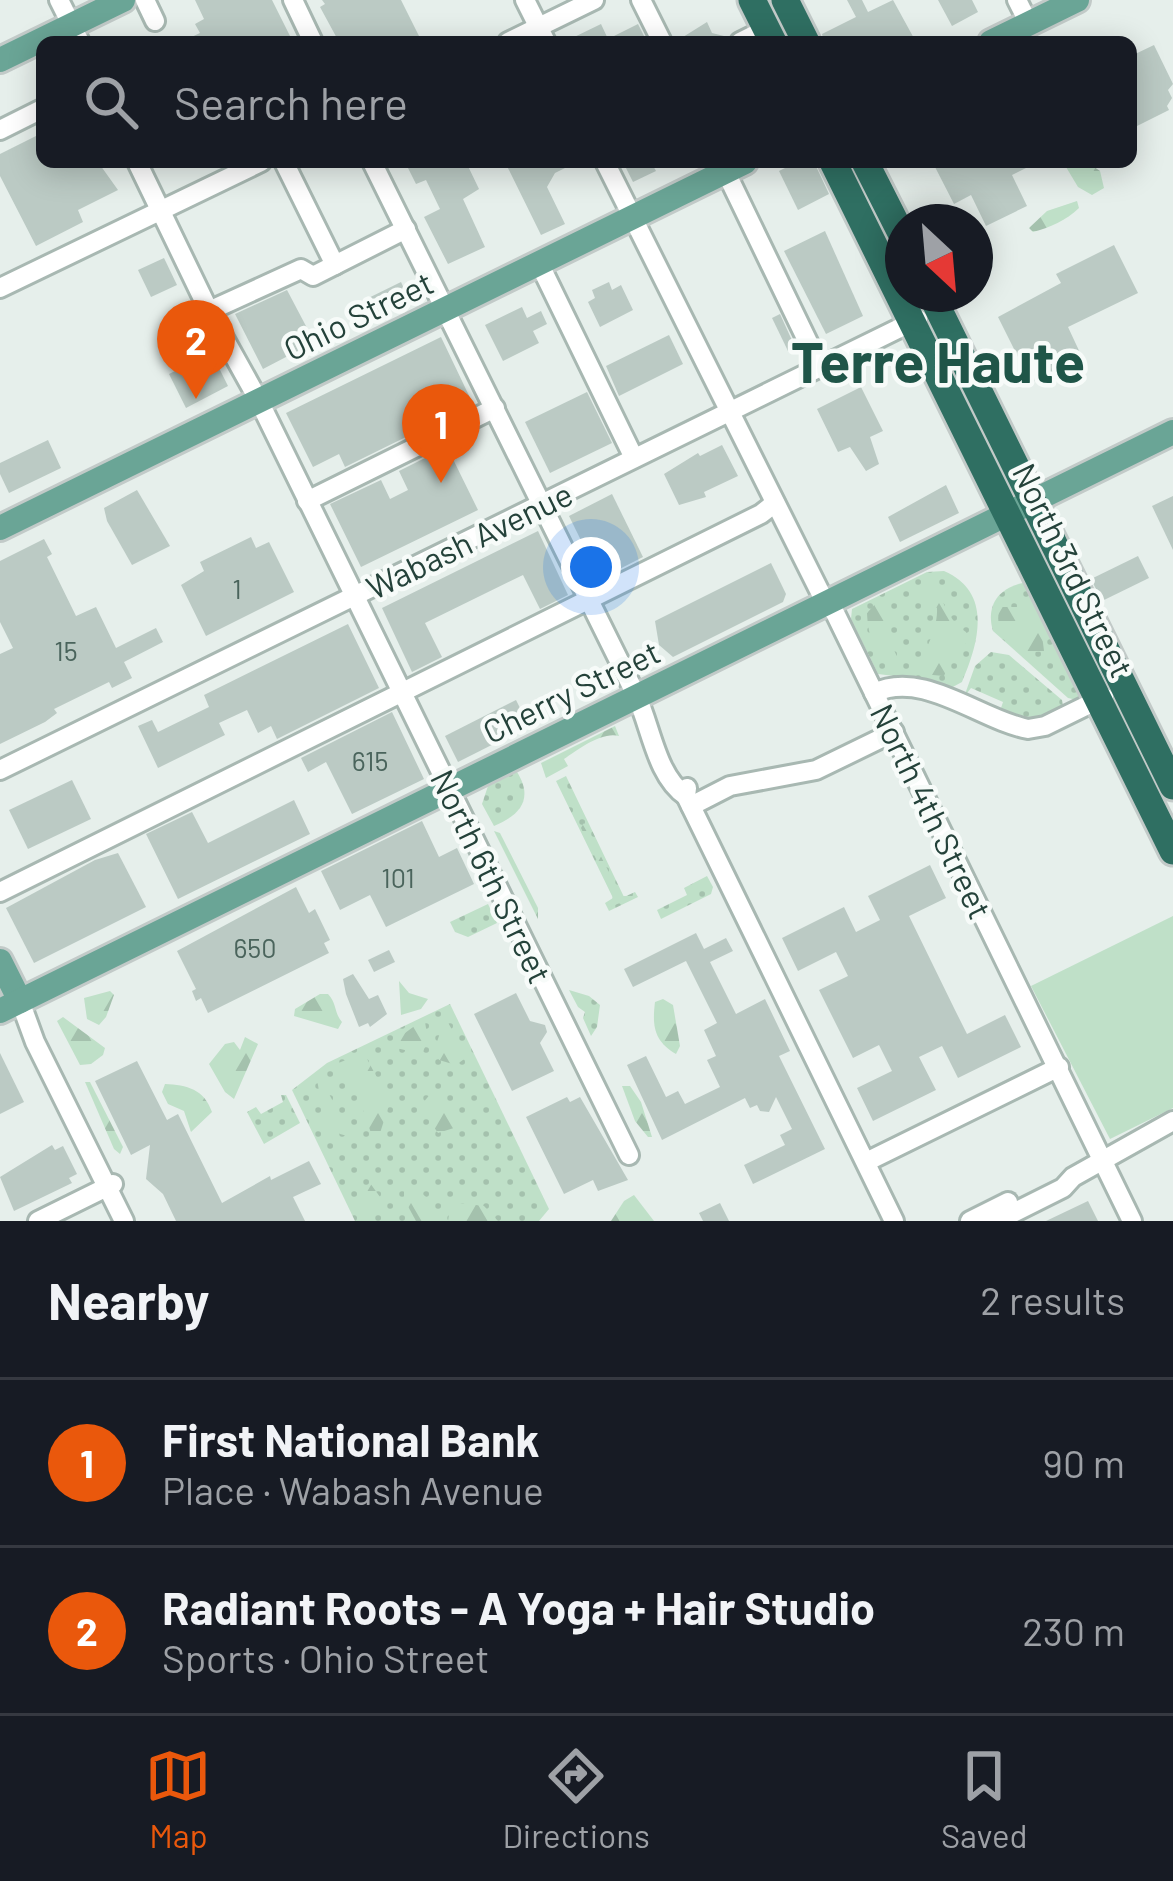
<!DOCTYPE html>
<meta charset="utf-8">
<style>
:root{--surface:#171b24;--page:#242831;--text:#f1f3f6;--muted:#9ea1a6;--line:#363941;--accent:#ea580c}
body{margin:0;font-family:Barlow,sans-serif;background:var(--page);color:var(--text)}
.compass{position:absolute;left:885px;top:204px;width:108px;height:108px;border-radius:50%;background:var(--surface);box-shadow:0 6px 30px #0003;rotate:154deg}
.you{position:absolute;left:591px;top:567px;width:42px;height:42px;margin:-30px;border:9px solid #fff;border-radius:50%;background:#1a73e8;box-shadow:0 0 0 18px #1a73e833}
.badge{display:grid;place-items:center;width:78px;height:78px;border-radius:50%;background:var(--accent);color:#fff;font-size:39px;font-weight:700}
.pin{position:absolute;translate:-50% -99px;filter:drop-shadow(0 3px 6px #0008)}
.pin::after{content:'';position:absolute;top:63px;width:42px;height:36px;background:inherit;clip-path:polygon(0 0,100% 0,50% 100%)}
.list{margin:0;padding:0;list-style:none}
h2{display:flex;justify-content:space-between;align-items:center;height:156px;margin:0;padding:0 48px;font-size:51px}
h2 small{font-size:39px;font-weight:400;color:var(--muted)}
.list li{display:grid;grid-template-columns:78px 1fr auto;gap:36px;align-items:center;box-sizing:border-box;height:168px;padding:0 48px;border-top:3px solid var(--line)}
.list b{display:block;font-size:45px;white-space:nowrap}
.list p{margin:0;font-size:39px;white-space:nowrap;color:var(--muted)}
.list em{font-size:39px;font-style:normal;color:var(--muted)}
.icon{flex:none;width:66px;height:66px;fill:none;stroke:currentColor;stroke-width:2;stroke-linecap:round;stroke-linejoin:round}
.map{position:relative;flex:none;width:1173px;height:1221px;overflow:hidden}
.search{position:absolute;background:var(--surface);box-shadow:0 6px 30px #0003;left:36px;right:36px;top:36px;height:132px;display:flex;align-items:center;gap:30px;box-sizing:border-box;padding:0 42px;border-radius:18px;color:var(--muted);font-size:45px}
.sheet{height:492px;background:var(--surface)}
nav{display:flex;justify-content:space-around;align-items:center;box-sizing:border-box;height:168px;border-top:3px solid var(--line);background:var(--surface);font-size:33px;color:var(--muted)}
nav a{display:grid;justify-items:center;gap:6px}
nav .on{color:var(--accent)}
.map>svg:first-child{display:block}
</style>
<div class="map">
<svg width="1173" height="1221" viewBox="0 0 1173 1221">
<defs>
<pattern id="green-dots" width="8" height="8" patternUnits="userSpaceOnUse" patternTransform="scale(3)"><rect width="8" height="8" fill="#bfe0c8"/><path d="M2 2h.1M6 6h.1" fill="none" stroke="#a4c1ad" stroke-width="1.8" stroke-linecap="round"/></pattern>
<pattern id="forest-firs" width="22" height="20" patternUnits="userSpaceOnUse" patternTransform="scale(3)"><rect width="22" height="20" fill="#bfe0c8"/><path d="M5 1l3.5 6h-7zM16 11l3.5 6h-7z" fill="#a4c1ad"/></pattern>
</defs>
<rect width="100%" height="100%" fill="#e6efeb"/>
<g fill="url(#green-dots)">
<path d="M 944,571 C 993,592 979,643 962,682 L 949,689 L 918,679 L 878,674 L 851,619 L 852,609 L 927,572 Z"/>
<path d="M 1028,582 L 1081,693 L 1077,700 L 1068,698 L 993,631 C 985,604 1000,586 1028,582 Z"/>
<path d="M 991,652 L 1009,655 L 1062,700 L 1063,706 C 1037,719 1027,721 1000,711 L 1003,702 L 971,688 L 964,697 L 975,666 Z"/>
<path d="M 517,772 C 534,799 520,815 494,826 L 482,804 L 488,786 Z"/>
<path d="M 566,776 L 624,897 L 635,892 L 638,897 L 609,911 L 605,903 L 613,898 L 556,781 Z"/>
<path d="M 707,876 L 713,887 L 711,894 L 661,919 L 657,910 L 687,895 L 684,888 Z"/>
<path d="M 488,904 L 497,923 L 468,937 L 455,932 L 450,922 Z"/>
<path d="M 569,990 L 589,996 L 600,1005 L 597,1027 L 591,1036 L 583,1018 L 585,1012 L 578,1007 Z"/>
<path d="M 450,1004 L 549,1209 L 539,1221 L 355,1221 L 292,1090 L 327,1063 Z"/>
<path d="M 281,1095 L 286,1095 L 300,1123 L 264,1144 L 247,1112 L 256,1107 L 261,1114 L 283,1102 Z"/>
</g>
<g fill="url(#forest-firs)">
<path d="M 1063,162 L 1090,164 L 1100,171 L 1104,188 L 1092,195 L 1078,187 Z"/>
<path d="M 1077,201 L 1079,208 C 1067,220 1049,228 1033,232 L 1029,228 L 1047,211 Z"/>
<path d="M 931,582 C 945,600 946,619 966,632 L 966,643 L 952,656 L 944,676 L 922,674 L 912,666 C 927,653 938,627 937,608 L 928,601 L 926,590 Z"/>
<path d="M 877,602 L 883,603 L 888,614 L 884,628 L 899,661 L 888,666 C 873,650 868,635 867,613 Z"/>
<path d="M 1000,607 L 1033,607 L 1040,619 L 1044,651 C 1017,656 991,636 1000,607 Z"/>
<path d="M 615,726 L 619,736 C 603,731 578,749 564,759 L 568,766 L 546,778 L 541,763 Z"/>
<path d="M 584,823 L 621,896 L 634,896 L 611,907 L 613,894 L 581,828 Z"/>
<path d="M 494,831 L 500,833 L 538,908 L 538,919 Z"/>
<path d="M 399,981 L 409,993 L 428,999 L 421,1009 L 401,1015 Z"/>
<path d="M 110,991 L 114,995 L 106,1017 L 99,1025 L 87,1019 L 84,998 Z"/>
<path d="M 320,994 L 328,994 C 337,1003 334,1013 342,1022 L 338,1029 L 294,1016 L 295,1009 Z"/>
<path d="M 663,999 L 673,1005 L 680,1046 L 676,1054 C 654,1041 652,1026 655,1002 Z"/>
<path d="M 63,1017 L 105,1048 L 103,1055 L 91,1064 L 80,1065 L 57,1021 Z"/>
<path d="M 445,1017 L 467,1057 L 456,1065 L 439,1060 L 437,1042 Z"/>
<path d="M 420,1022 L 425,1022 L 428,1040 L 422,1054 L 396,1048 L 394,1041 Z"/>
<path d="M 245,1037 L 258,1044 L 234,1099 L 225,1092 L 209,1064 L 225,1044 L 234,1042 L 240,1050 Z"/>
<path d="M 358,1055 L 366,1057 L 390,1102 L 380,1133 L 371,1133 L 354,1084 L 335,1071 L 336,1064 Z"/>
<path d="M 317,1079 L 322,1080 L 351,1137 L 340,1134 L 324,1122 Z"/>
<path d="M 85,1082 L 90,1082 L 123,1147 L 120,1154 L 114,1149 Z"/>
<path d="M 165,1084 C 187,1085 204,1089 212,1112 L 191,1132 L 184,1111 L 168,1104 L 162,1092 Z"/>
<path d="M 622,1086 L 630,1086 L 641,1102 L 652,1137 L 648,1137 L 635,1121 Z"/>
<path d="M 431,1093 L 463,1119 L 457,1127 L 438,1133 L 425,1114 L 423,1103 Z"/>
<path d="M 409,1182 L 426,1197 L 437,1221 L 416,1221 L 404,1199 L 404,1188 Z"/>
<path d="M 370,1183 L 380,1197 L 368,1221 L 358,1221 L 355,1209 Z"/>
<path d="M 634,1195 L 654,1221 L 611,1221 L 624,1201 Z"/>
<path d="M 451,1202 L 484,1206 L 498,1221 L 448,1221 Z"/>
</g>
<path fill="#bfe0c8" d="M 1173,916 L 1173,1108 L 1110,1139 L 1031,986 Z"/>
<g fill="#bbcac4">
<path d="M 195,0 L 272,0 L 293,42 L 181,42 L 200,33 L 195,24 L 204,19 Z"/>
<path d="M 322,0 L 401,0 L 422,42 L 339,42 L 320,7 L 325,4 Z"/>
<path d="M 847,0 L 862,0 L 868,12 L 893,0 L 916,42 L 824,42 L 822,34 L 856,17 Z"/>
<path d="M 938,0 L 972,0 L 978,12 L 952,26 Z"/>
<path d="M 707,22 L 712,33 L 728,37 L 727,42 L 675,42 Z"/>
<path d="M 601,24 L 608,39 L 638,24 L 647,42 L 564,42 Z"/>
<path d="M 1154,45 L 1173,84 L 1168,90 L 1172,98 L 1167,106 L 1169,110 L 1131,129 L 1131,56 Z"/>
<path d="M 42,133 L 42,162 L 98,162 L 118,190 L 78,210 L 83,222 L 36,246 L 0,176 L 0,154 Z"/>
<path d="M 405,162 L 466,162 L 479,189 L 463,199 L 485,247 L 448,264 L 424,217 L 440,209 L 426,180 L 416,184 Z"/>
<path d="M 505,162 L 577,162 L 555,173 L 547,187 L 565,224 L 541,235 Z"/>
<path d="M 623,162 L 651,162 L 656,171 L 633,182 Z"/>
<path d="M 797,162 L 814,162 L 829,194 L 798,210 L 779,171 Z"/>
<path d="M 945,162 L 1038,162 L 1012,175 L 1027,206 L 986,226 L 971,195 L 954,204 L 935,167 Z"/>
<path d="M 825,231 L 863,316 L 826,334 L 784,251 Z"/>
<path d="M 1114,245 L 1138,293 L 1068,327 L 1082,357 L 1031,383 L 998,317 L 1061,283 L 1056,274 Z"/>
<path d="M 164,258 L 177,285 L 151,297 L 138,270 Z"/>
<path d="M 401,282 L 408,297 L 356,325 L 348,308 Z"/>
<path d="M 609,282 L 612,290 L 621,285 L 633,310 L 600,327 L 588,302 L 595,298 L 592,290 Z"/>
<path d="M 287,290 L 307,328 L 302,330 L 309,345 L 263,369 L 235,314 Z"/>
<path d="M 522,307 L 527,318 L 541,311 L 547,324 L 533,331 L 539,343 L 503,361 L 485,325 Z"/>
<path d="M 780,314 L 795,347 L 788,351 L 772,318 Z"/>
<path d="M 200,330 L 228,386 L 186,408 L 169,374 L 181,368 L 170,345 Z"/>
<path d="M 669,335 L 683,364 L 619,396 L 606,366 Z"/>
<path d="M 441,337 L 473,404 L 345,467 L 339,454 L 313,467 L 286,413 Z"/>
<path d="M 861,387 L 883,431 L 870,437 L 879,464 L 866,471 L 850,447 L 838,452 L 817,409 Z"/>
<path d="M 587,392 L 612,443 L 550,473 L 525,422 Z"/>
<path d="M 48,440 L 61,468 L 9,493 L 0,474 L 0,463 Z"/>
<path d="M 722,445 L 738,476 L 704,492 L 706,497 L 679,505 L 664,474 L 698,453 L 700,456 Z"/>
<path d="M 447,447 L 478,510 L 361,567 L 330,504 L 381,480 L 390,499 L 408,490 L 399,471 Z"/>
<path d="M 946,485 L 959,513 L 900,542 L 888,517 Z"/>
<path d="M 137,490 L 170,546 L 132,565 L 107,521 L 104,508 Z"/>
<path d="M 612,494 L 643,557 L 600,579 L 569,516 Z"/>
<path d="M 1173,496 L 1173,550 L 1152,506 Z"/>
<path d="M 538,531 L 568,595 L 540,609 L 523,575 L 425,623 L 442,657 L 412,672 L 382,608 Z"/>
<path d="M 251,537 L 256,548 L 269,542 L 294,592 L 206,636 L 181,585 L 204,571 L 200,562 Z"/>
<path d="M 44,539 L 52,554 L 47,557 L 76,616 L 96,607 L 116,648 L 156,628 L 163,642 L 124,662 L 132,678 L 112,688 L 109,682 L 54,709 L 57,713 L 45,722 L 0,744 L 0,654 L 13,648 L 0,622 L 0,561 Z"/>
<path d="M 1138,556 L 1149,578 L 1102,601 L 1091,579 Z"/>
<path d="M 771,563 L 786,594 L 783,602 L 673,657 L 659,645 L 655,621 Z"/>
<path d="M 348,624 L 379,688 L 277,739 L 271,726 L 258,733 L 247,710 L 219,723 L 225,735 L 158,768 L 138,726 L 152,720 L 158,732 L 209,707 L 204,695 Z"/>
<path d="M 516,700 L 529,726 L 458,762 L 445,736 Z"/>
<path d="M 392,712 L 424,779 L 352,814 L 326,762 L 308,772 L 301,758 Z"/>
<path d="M 72,780 L 91,819 L 28,849 L 9,810 Z"/>
<path d="M 294,800 L 310,834 L 178,899 L 146,834 L 192,812 L 208,843 Z"/>
<path d="M 422,821 L 439,857 L 457,848 L 474,884 L 386,927 L 370,895 L 340,910 L 321,871 Z"/>
<path d="M 118,853 L 146,907 L 34,963 L 6,908 L 95,860 Z"/>
<path d="M 930,865 L 946,898 L 909,916 L 954,1008 L 967,1034 L 1005,1015 L 1021,1047 L 958,1078 L 942,1046 L 919,1057 L 936,1090 L 873,1121 L 857,1088 L 892,1071 L 879,1045 L 853,1058 L 819,990 L 848,976 L 836,952 L 798,971 L 782,938 L 844,907 L 856,932 L 880,920 L 868,896 Z"/>
<path d="M 296,887 L 309,913 L 315,909 L 330,940 L 324,943 L 329,953 L 208,1013 L 201,998 L 196,1001 L 192,991 L 196,989 L 177,951 Z"/>
<path d="M 696,933 L 704,949 L 726,938 L 733,951 L 710,962 L 736,1014 L 765,999 L 790,1051 L 779,1056 L 825,1149 L 753,1184 L 744,1165 L 785,1145 L 780,1135 L 792,1129 L 776,1097 L 769,1112 L 760,1111 L 757,1105 L 750,1108 L 745,1098 L 662,1140 L 627,1065 L 646,1056 L 666,1097 L 678,1091 L 685,1104 L 720,1087 L 707,1060 L 716,1056 L 704,1030 L 717,1023 L 686,961 L 633,987 L 624,969 Z"/>
<path d="M 389,950 L 395,962 L 374,972 L 368,960 Z"/>
<path d="M 353,974 L 369,999 L 378,995 L 387,1014 L 370,1027 L 368,1023 L 359,1027 L 346,994 L 343,979 Z"/>
<path d="M 516,993 L 530,1021 L 545,1025 L 547,1032 L 540,1043 L 554,1071 L 512,1091 L 474,1014 Z"/>
<path d="M 0,1053 L 24,1102 L 0,1114 Z"/>
<path d="M 137,1061 L 167,1120 L 178,1114 L 222,1203 L 270,1176 L 271,1180 L 309,1161 L 321,1184 L 293,1197 L 305,1221 L 176,1221 L 163,1194 L 146,1179 L 150,1145 L 131,1155 L 95,1081 Z"/>
<path d="M 567,1097 L 570,1102 L 580,1097 L 628,1180 L 598,1191 L 593,1180 L 564,1194 L 526,1117 Z"/>
<path d="M 52,1145 L 55,1150 L 63,1146 L 77,1174 L 69,1178 L 72,1183 L 14,1211 L 0,1177 Z"/>
<path d="M 1088,1201 L 1098,1221 L 1046,1221 Z"/>
<path d="M 720,1203 L 729,1221 L 703,1221 L 699,1213 Z"/>
</g>
<g fill="none" stroke-linecap="round" stroke-linejoin="round">
<g stroke="#a8b8b2" stroke-width="24">
<g id="minor">
<path d="M 59,0 L 80,42"/>
<path d="M 145,0 L 155,21"/>
<path d="M 293,0 L 313,42"/>
<path d="M 525,0 L 546,42"/>
<path d="M 641,0 L 662,42"/>
<path d="M 1017,0 L 1029,24"/>
<path d="M 508,42 L 594,0"/>
<path d="M 740,42 L 766,29"/>
<path d="M 0,130 L 42,109"/>
<path d="M 137,162 L 209,311 L 259,401 L 629,1155"/>
<path d="M 284,162 L 335,265"/>
<path d="M 372,162 L 636,695 C 651,726 656,776 686,796"/>
<path d="M 605,162 L 825,602 L 835,613 L 1132,1221"/>
<path d="M 721,162 L 820,367"/>
<path d="M 539,263 L 634,458"/>
<path d="M 0,288 L 261,162"/>
<path d="M 209,311 L 301,269 L 313,276 L 406,229"/>
<path d="M 307,501 L 495,408"/>
<path d="M 874,693 C 923,669 980,720 1028,729 L 1045,726 L 1104,697"/>
<path d="M 0,770 L 918,319"/>
<path d="M 687,788 L 686,796 L 894,1221"/>
<path d="M 691,806 L 730,786 L 816,770 L 894,732"/>
<path d="M 0,892 L 761,514 L 775,503"/>
<path d="M 20,1001 L 35,1042 L 124,1221"/>
<path d="M 866,1162 L 1059,1067"/>
<path d="M 38,1221 L 113,1184"/>
<path d="M 970,1221 L 1008,1202"/>
<path d="M 997,1221 L 1063,1188 L 1073,1177 L 1173,1121"/>
</g>
</g>
<g stroke="#c2cac8" stroke-width="30">
<g id="major">
<path d="M 991,42 L 1077,0"/>
<path d="M 0,60 L 123,0"/>
<path d="M 0,528 L 745,162"/>
<path d="M 0,961 L 20,1001"/>
<path d="M 0,1011 L 1173,432"/>
</g>
</g>
<g stroke="#c2cac8" stroke-width="33">
<g id="highway">
<path d="M 752,0 L 773,42"/>
<path d="M 785,0 L 806,42"/>
<path d="M 833,162 L 1173,851"/>
<path d="M 865,162 L 903,237"/>
<path d="M 931,294 L 1173,786"/>
</g>
</g>
<use href="#minor" stroke="#fff" stroke-width="18"/>
<use href="#major" stroke="#6aa596" stroke-width="24"/>
<use href="#highway" stroke="#2f6f62" stroke-width="27"/>
</g>
<g text-anchor="middle" dominant-baseline="central" stroke-width="9" stroke-linejoin="round" paint-order="stroke">
<g font-size="27" fill="#4a645c">
<text x="237" y="588">1</text>
<text x="66" y="650">15</text>
<text x="370" y="760">615</text>
<text x="398" y="877">101</text>
<text x="255" y="947">650</text>
</g>
<g font-size="33" fill="#24423a" stroke="#f7fbf9">
<text transform="translate(358 315) rotate(-26)">Ohio Street</text>
<text transform="translate(469 540) rotate(-26)">Wabash Avenue</text>
<text transform="translate(1074 570) rotate(64)">North 3rd Street</text>
<text transform="translate(571 691) rotate(-26)">Cherry Street</text>
<text transform="translate(932 811) rotate(64)">North 4th Street</text>
<text transform="translate(492 876) rotate(64)">North 6th Street</text>
</g>
<g font-size="57" font-weight="bold" fill="#1f5548" stroke="#f7fbf9">
<text x="938" y="360">Terre Haute</text>
</g>
</g>
</svg>
<svg class="compass" viewBox="-18 -18 36 36"><path d="M0-13l5 13h-10z" fill="#e53935"/><path d="M0 13l5-13h-10z" fill="#9ea1a6"/></svg>
<div class="you"></div>
<div class="pin badge" style="left:441px;top:483px">1</div>
<div class="pin badge" style="left:196px;top:399px">2</div>
<div class="search"><svg class="icon" aria-label="search" viewBox="0 0 24 24"><circle cx="10" cy="10" r="6"/><path d="M15 15l6 6"/></svg>Search here</div>
</div>
<section class="sheet">
<h2>Nearby<small>2 results</small></h2>
<ul class="list">
<li><span class="badge">1</span><div><b>First National Bank</b><p>Place · Wabash Avenue</p></div><em>90 m</em></li>
<li><span class="badge">2</span><div><b>Radiant Roots - A Yoga + Hair Studio</b><p>Sports · Ohio Street</p></div><em>230 m</em></li>
</ul>
</section>
<nav>
<a class="on"><svg class="icon" aria-label="map" viewBox="0 0 24 24"><path d="M3 6l6-2 6 2 6-2v14l-6 2-6-2-6 2zM9 4v14M15 6v14"/></svg>Map</a>
<a><svg class="icon" aria-label="directions" viewBox="0 0 24 24"><path d="M12 3l9 9-9 9-9-9zM9 14v-3h6M13 9l2 2-2 2"/></svg>Directions</a>
<a><svg class="icon" aria-label="saved" viewBox="0 0 24 24"><path d="M7 4h10v16l-5-4-5 4z"/></svg>Saved</a>
</nav>
